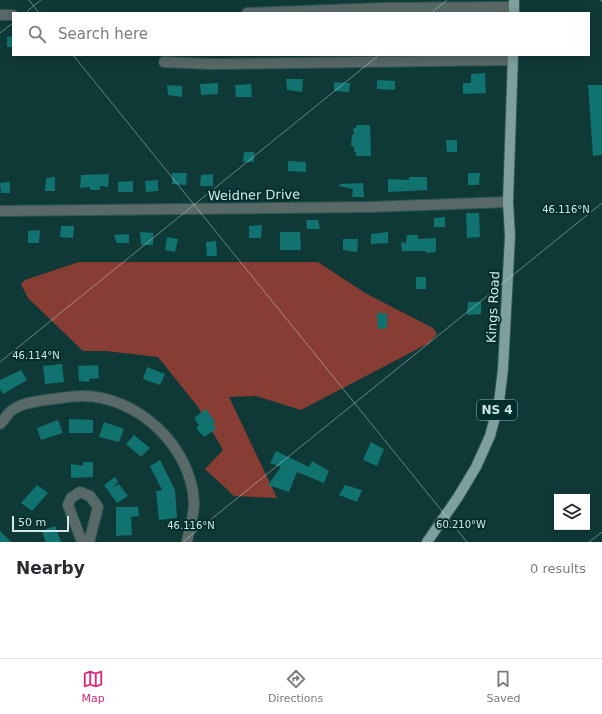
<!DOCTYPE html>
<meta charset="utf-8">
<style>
:root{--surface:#fff;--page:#f7f7f7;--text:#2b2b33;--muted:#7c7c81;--line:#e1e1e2;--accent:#db2777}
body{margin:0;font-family:"DejaVu Sans",sans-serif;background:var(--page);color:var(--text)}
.controls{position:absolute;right:12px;bottom:12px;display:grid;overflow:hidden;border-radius:0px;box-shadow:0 2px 10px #0003}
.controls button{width:36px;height:36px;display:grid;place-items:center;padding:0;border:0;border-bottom:1px solid var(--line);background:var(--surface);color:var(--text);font:20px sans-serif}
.scale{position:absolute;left:12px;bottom:10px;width:57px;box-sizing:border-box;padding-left:4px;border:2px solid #d1e7e5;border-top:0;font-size:11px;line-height:14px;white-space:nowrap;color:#d1e7e5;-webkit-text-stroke:3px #022f2d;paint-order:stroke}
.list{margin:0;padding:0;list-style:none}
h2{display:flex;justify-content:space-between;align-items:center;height:52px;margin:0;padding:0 16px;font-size:17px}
h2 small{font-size:13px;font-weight:400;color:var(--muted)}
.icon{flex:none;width:22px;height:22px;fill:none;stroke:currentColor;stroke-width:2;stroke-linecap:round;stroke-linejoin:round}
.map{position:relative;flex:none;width:602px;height:542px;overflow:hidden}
.search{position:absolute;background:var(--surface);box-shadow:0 2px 10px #0003;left:12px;right:12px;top:12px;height:44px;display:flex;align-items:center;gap:10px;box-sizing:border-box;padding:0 14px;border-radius:0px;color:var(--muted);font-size:15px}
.sheet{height:116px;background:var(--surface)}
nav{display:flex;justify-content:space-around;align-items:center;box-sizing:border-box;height:56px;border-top:1px solid var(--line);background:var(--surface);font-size:11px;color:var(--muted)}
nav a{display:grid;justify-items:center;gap:2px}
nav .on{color:var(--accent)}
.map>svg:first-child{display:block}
</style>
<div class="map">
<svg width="602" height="542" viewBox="0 0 602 542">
<rect width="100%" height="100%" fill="#0f3937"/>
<path fill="#873d33" d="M 79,262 L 318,262 L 365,293 L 433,328 L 437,334 L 429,343 L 301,410 L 256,396 L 229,397 L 277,498 L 234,496 L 205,469 L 223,450 L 198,407 L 158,357 L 106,351 L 83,351 L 28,298 L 21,284 L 25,280 Z"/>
<g fill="#10736f">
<path d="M 13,36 L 13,47 L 7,47 L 7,37 Z"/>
<path d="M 485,73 L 486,93 L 463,94 L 463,83 L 471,83 L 471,74 Z"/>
<path d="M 286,79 L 303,79 L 302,92 L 287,90 Z"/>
<path d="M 377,80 L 395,81 L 395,90 L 377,89 Z"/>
<path d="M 334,82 L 350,83 L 349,92 L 334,91 Z"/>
<path d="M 218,83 L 218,94 L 201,95 L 200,84 Z"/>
<path d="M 251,84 L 252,97 L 236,97 L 235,85 Z"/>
<path d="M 167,85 L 182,86 L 182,97 L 168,95 Z"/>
<path d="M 588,85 L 602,85 L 602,155 L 593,156 Z"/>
<path d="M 357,125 L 370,125 L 371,156 L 356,156 L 356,152 L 354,152 L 354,147 L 351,146 L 352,135 L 354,134 L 353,128 L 356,128 Z"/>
<path d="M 446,140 L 457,140 L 457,152 L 447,152 Z"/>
<path d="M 244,152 L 254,152 L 254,162 L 243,162 Z"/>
<path d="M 288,161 L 306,162 L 306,172 L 288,171 Z"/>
<path d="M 172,173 L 187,173 L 186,185 L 172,184 Z"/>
<path d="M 468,173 L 480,173 L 479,185 L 468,185 Z"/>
<path d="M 109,174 L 108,187 L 100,186 L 100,190 L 90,190 L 90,187 L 80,188 L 81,175 Z"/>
<path d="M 213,174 L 213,186 L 200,186 L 201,175 Z"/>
<path d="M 55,177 L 55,191 L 45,191 L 46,178 Z"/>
<path d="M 409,177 L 427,177 L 427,190 L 388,192 L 388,179 L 409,180 Z"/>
<path d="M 158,180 L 158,191 L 146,192 L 145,181 Z"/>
<path d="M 133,181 L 133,192 L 118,192 L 118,182 Z"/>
<path d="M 10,182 L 10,193 L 1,193 L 0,183 Z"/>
<path d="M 363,183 L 364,197 L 352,197 L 353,189 L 339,186 L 340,184 Z"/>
<path d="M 466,213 L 479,213 L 480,237 L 467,238 Z"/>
<path d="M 445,217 L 445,227 L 434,227 L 434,218 Z"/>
<path d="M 306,220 L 318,220 L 320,229 L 307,229 Z"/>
<path d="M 262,225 L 261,238 L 249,238 L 249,226 Z"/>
<path d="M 61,226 L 74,226 L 73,238 L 60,237 Z"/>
<path d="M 40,230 L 39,243 L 28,243 L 28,231 Z"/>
<path d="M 140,232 L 153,233 L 153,245 L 141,245 Z"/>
<path d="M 280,232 L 300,232 L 301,250 L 280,250 Z"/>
<path d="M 388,232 L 388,243 L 371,244 L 371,234 Z"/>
<path d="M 129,234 L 129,243 L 117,243 L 114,235 Z"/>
<path d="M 407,235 L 418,235 L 418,239 L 436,238 L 436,252 L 426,253 L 426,251 L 402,251 L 401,242 L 406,243 Z"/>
<path d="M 167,237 L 178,239 L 175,252 L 165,250 Z"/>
<path d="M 343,239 L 358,239 L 357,252 L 343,250 Z"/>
<path d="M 216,241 L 217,256 L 207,256 L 206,242 Z"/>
<rect x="416" y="277" width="10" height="12"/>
<path d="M 468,302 L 481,302 L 481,314 L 467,315 Z"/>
<path d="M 377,313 L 387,313 L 387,328 L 378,329 Z"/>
<path d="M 62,364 L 64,382 L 45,384 L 43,366 Z"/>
<path d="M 98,365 L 99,378 L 89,379 L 89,382 L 79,381 L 78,366 Z"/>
<path d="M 147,367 L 165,374 L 160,385 L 143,379 Z"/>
<path d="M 21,370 L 27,380 L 3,394 L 0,389 L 0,380 Z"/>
<path d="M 206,409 L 215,422 L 213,424 L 216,429 L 204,437 L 196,428 L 199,425 L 194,418 Z"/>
<path d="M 69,419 L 93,420 L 93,433 L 69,433 Z"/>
<path d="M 58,420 L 63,433 L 41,440 L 37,428 Z"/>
<path d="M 104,422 L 124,429 L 119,442 L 99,437 Z"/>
<path d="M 134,435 L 150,448 L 141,457 L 126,444 Z"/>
<path d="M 371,442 L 384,449 L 377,466 L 363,460 Z"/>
<path d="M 276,451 L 309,467 L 312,461 L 329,471 L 324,483 L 297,472 L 289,492 L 268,485 L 281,467 L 270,463 Z"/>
<path d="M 160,460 L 175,490 L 177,518 L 159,520 L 156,491 L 162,490 L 150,466 Z"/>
<path d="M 83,462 L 93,462 L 93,477 L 71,478 L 71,464 L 83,466 Z"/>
<path d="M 115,477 L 118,482 L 112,488 L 119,484 L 128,496 L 117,503 L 104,485 Z"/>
<path d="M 37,485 L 48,493 L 32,511 L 21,503 Z"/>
<path d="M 345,485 L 362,490 L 357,502 L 339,495 Z"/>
<path d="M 116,507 L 138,507 L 139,516 L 131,517 L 132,535 L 116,536 Z"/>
<path d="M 55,526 L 61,542 L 46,542 L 42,531 Z"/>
<path d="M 0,531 L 11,542 L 0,542 Z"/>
</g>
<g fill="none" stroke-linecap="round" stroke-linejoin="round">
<g stroke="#2e5553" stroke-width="12">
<g id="minor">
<path d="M 247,13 L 383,8 L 514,7"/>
<path d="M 0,15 L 13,15"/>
<path d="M 164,62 L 210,64 L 513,60"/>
<path d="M 0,211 L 369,207 L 508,202"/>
<path d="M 0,424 C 5,419 8,412 14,409 C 24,401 48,400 61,398 C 68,397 75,396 82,396 C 139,396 192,448 194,503 C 194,516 189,530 187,542"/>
<path d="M 82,542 L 68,505 L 71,498 L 80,492 L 90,496 L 98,507 L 89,542"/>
</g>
</g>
<g stroke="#2e5553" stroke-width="12">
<g id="major">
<path d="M 514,13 L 514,0"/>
<path d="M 427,542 L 458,497 L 476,467 L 490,436 L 499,402 L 503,369 L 510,236 L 508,202 L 513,55"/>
</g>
</g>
<use href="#minor" stroke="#586968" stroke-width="10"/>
<use href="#major" stroke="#7da09e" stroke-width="10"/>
</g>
<path fill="none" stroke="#d1e7e5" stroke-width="1" stroke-opacity="0.45" d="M 29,0 L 39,13M 600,0 L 602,2M 25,13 L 41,0M 431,13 L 447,0M 0,33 L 13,23M 73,55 L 467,542M 0,362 L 379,55M 183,542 L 602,203M 589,542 L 602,532"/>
<g text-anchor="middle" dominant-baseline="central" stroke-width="4" stroke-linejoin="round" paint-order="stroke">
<rect fill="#022f2d" stroke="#93b0ae" stroke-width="1" x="477" y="400" width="40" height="20" rx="3"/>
<g font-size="12" font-weight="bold" fill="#d1e7e5">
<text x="497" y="410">NS 4</text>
</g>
<g font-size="13" fill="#d1e7e5" stroke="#022f2d">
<text transform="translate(254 195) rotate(-1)">Weidner Drive</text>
<text transform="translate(493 307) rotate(-87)">Kings Road</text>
</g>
</g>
<g font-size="10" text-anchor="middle" fill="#d1e7e5" stroke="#022f2d" stroke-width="4" stroke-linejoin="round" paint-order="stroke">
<text x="566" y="213">46.116°N</text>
<text x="36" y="359">46.114°N</text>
<text x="461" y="528">60.210°W</text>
<text x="191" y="529">46.116°N</text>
</g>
</svg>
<div class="controls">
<button><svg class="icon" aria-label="layers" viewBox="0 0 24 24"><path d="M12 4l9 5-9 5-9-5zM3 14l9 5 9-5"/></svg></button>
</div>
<div class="scale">50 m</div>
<div class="search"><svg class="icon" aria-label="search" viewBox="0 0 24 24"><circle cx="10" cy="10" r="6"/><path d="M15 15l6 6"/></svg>Search here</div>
</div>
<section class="sheet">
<h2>Nearby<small>0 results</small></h2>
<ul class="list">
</ul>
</section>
<nav>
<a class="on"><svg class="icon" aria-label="map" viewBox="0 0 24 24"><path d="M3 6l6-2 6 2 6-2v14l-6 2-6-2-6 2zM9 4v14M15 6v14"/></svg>Map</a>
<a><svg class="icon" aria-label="directions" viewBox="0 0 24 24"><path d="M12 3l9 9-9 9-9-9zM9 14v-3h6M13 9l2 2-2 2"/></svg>Directions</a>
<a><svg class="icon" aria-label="saved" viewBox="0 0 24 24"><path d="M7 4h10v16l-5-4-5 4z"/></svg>Saved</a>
</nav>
